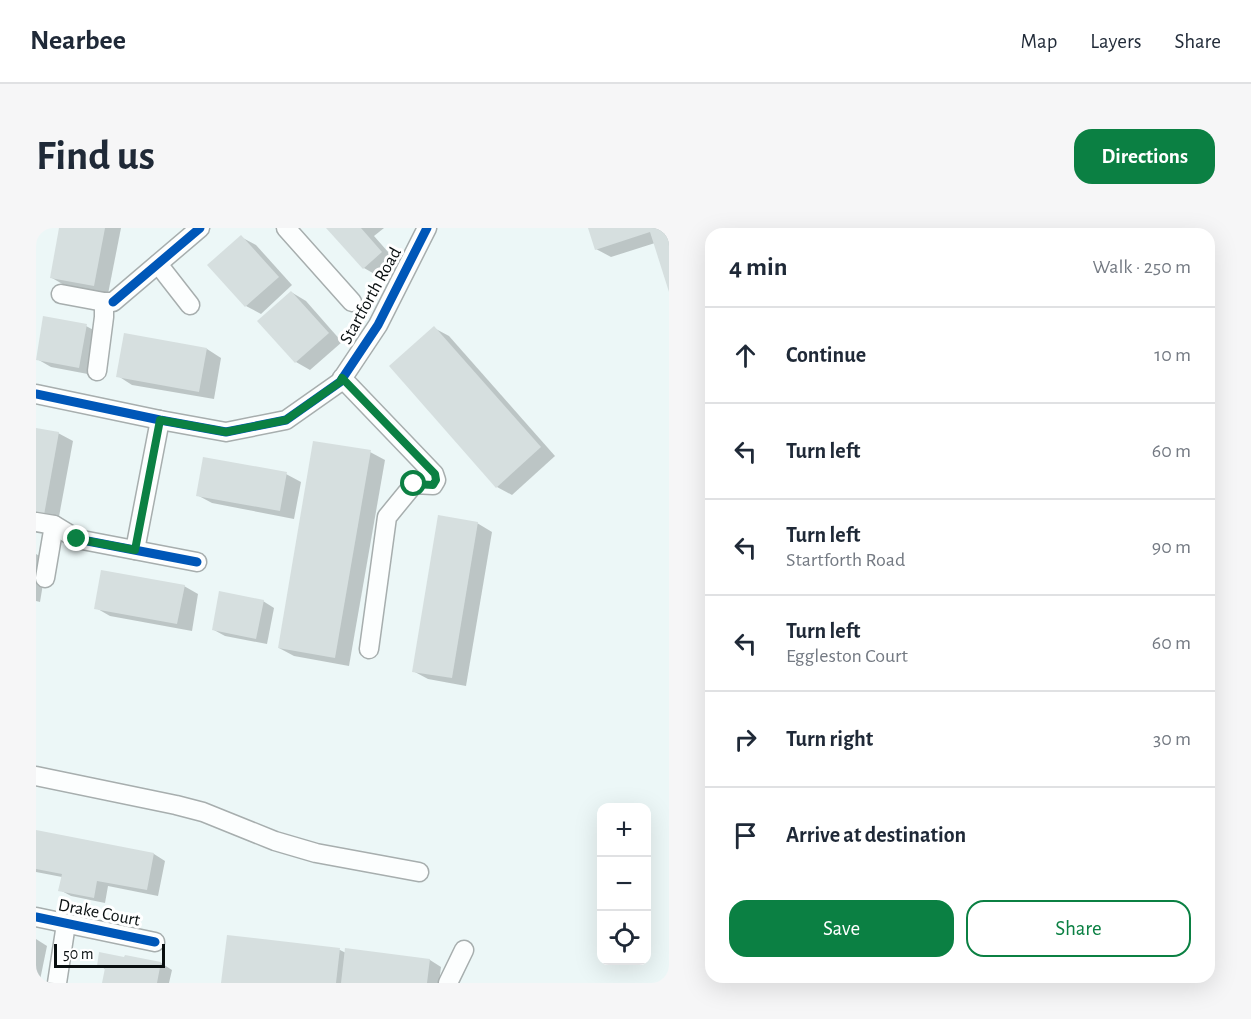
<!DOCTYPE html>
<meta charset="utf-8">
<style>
:root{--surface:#fff;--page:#f6f6f7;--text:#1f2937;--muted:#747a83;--line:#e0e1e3;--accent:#0b8043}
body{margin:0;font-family:"Alegreya Sans",sans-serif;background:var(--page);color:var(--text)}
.controls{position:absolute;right:18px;bottom:18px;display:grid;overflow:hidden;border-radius:12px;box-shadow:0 6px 24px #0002}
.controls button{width:54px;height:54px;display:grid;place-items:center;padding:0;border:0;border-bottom:2px solid var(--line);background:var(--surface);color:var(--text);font:30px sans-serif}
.scale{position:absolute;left:18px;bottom:15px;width:111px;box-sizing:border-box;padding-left:6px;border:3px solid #090f10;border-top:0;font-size:16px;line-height:21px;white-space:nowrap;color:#090f10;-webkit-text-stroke:4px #fff;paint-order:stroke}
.stop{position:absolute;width:18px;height:18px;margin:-14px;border:4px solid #0b8043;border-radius:50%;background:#fff}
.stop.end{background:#0b8043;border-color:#fff;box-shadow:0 2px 6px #0008}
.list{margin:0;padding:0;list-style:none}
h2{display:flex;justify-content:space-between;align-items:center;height:78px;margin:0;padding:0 24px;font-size:26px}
h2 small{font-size:20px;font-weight:400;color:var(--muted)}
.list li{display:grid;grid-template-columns:39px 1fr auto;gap:18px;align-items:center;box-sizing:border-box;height:96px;padding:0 24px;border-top:2px solid var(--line)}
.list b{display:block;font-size:22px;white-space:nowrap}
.list p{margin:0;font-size:20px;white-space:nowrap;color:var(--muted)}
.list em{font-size:20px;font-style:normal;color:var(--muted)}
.actions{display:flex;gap:12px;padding:18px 24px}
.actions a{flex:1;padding:14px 0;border:2px solid var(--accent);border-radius:18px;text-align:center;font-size:21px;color:var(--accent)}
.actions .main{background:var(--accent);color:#fff}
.icon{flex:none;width:33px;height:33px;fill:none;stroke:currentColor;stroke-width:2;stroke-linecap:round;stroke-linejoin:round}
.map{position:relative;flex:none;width:633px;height:755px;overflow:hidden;border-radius:18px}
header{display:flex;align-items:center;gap:36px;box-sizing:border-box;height:84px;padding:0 30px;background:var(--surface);border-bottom:2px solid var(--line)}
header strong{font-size:28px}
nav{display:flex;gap:33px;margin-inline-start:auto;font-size:21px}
.intro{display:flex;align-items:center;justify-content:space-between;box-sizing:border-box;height:144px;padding:0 36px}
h1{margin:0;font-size:42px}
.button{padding:15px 27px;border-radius:18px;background:var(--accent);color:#fff;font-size:21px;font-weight:700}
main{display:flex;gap:36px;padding:0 36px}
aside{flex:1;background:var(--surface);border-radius:18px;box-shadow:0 6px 24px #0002}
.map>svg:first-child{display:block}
</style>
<header>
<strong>Nearbee</strong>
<nav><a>Map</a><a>Layers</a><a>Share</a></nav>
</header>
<div class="intro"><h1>Find us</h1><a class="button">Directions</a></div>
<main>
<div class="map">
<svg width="633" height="755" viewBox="0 0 633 755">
<rect width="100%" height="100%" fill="#ecf7f7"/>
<g fill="#0003">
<path d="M 24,0 L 85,0 L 72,66 L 30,58 L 16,50 Z"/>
<path d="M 292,0 L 348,0 L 338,8 L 360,33 L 342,48 L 328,40 Z"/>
<path d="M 554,0 L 633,0 L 633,61 L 619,15 L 575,29 L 560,21 Z"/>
<path d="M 205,9 L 220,17 L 256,57 L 225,86 L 210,78 Z"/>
<path d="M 255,64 L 270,73 L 306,114 L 274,142 L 260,134 Z"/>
<path d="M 50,98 L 65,106 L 57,147 L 15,139 L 1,131 Z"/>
<path d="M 398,100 L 413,108 L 519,228 L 476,267 L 461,259 L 355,138 Z"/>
<path d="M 171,121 L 185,130 L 178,171 L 96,157 L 82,148 Z"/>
<path d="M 0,201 L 22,205 L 37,213 L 22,294 L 0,290 Z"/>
<path d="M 334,224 L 349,232 L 313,438 L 258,428 L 243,420 Z"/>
<path d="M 250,246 L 265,254 L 258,291 L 176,275 L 161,267 Z"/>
<path d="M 441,295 L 456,304 L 430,458 L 392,451 L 377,443 Z"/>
<path d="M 0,326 L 11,332 L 4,374 L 0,373 Z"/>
<path d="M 148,358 L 162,366 L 156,403 L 74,388 L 60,380 Z"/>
<path d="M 227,373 L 238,380 L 231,416 L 189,408 L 178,402 Z"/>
<path d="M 0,604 L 118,626 L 129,633 L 122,668 L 72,658 L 69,675 L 35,668 L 24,662 L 26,649 L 0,644 Z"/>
<path d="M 192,709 L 304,722 L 310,725 L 310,722 L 394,732 L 405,739 L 403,755 L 187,755 Z"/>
<path d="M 0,711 L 11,718 L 4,752 L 0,751 Z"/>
<path d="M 90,728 L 125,735 L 136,742 L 133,755 L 68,755 L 71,742 L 62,737 L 89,731 Z"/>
</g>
<g fill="#d6dfdf">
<path d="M 23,0 L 69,0 L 58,58 L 14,50 Z"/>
<path d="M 290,0 L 325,0 L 346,24 L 327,41 Z"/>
<path d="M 552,0 L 633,0 L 633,64 L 614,4 L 559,22 Z"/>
<path d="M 205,7 L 243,49 L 209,79 L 171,37 Z"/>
<path d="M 255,63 L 293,105 L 259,135 L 221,93 Z"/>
<path d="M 7,88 L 51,96 L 43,140 L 0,132 Z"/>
<path d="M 398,98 L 505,219 L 460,260 L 353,138 Z"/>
<path d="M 88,105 L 171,120 L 163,164 L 80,149 Z"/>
<path d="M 0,200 L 23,204 L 8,287 L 0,285 Z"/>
<path d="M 277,213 L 335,222 L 299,430 L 242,420 Z"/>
<path d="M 167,229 L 251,244 L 244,283 L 160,268 Z"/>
<path d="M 402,287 L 442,294 L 416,450 L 376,444 Z"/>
<path d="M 65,342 L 149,357 L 141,396 L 58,381 Z"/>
<path d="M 183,363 L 228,372 L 220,411 L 176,402 Z"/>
<path d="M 0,602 L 118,625 L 111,662 L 61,653 L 58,670 L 22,663 L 26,646 L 0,641 Z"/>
<path d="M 191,707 L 304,720 L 300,755 L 185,755 Z"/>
<path d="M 309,720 L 394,731 L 391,755 L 305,755 Z"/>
<path d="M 63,724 L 88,729 L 89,727 L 125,734 L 121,755 L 66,755 L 69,740 L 61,738 Z"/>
</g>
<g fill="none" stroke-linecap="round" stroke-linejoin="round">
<g stroke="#a7aeae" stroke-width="21">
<g id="minor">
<path d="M 250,0 L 316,74"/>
<path d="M 122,36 L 154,77"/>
<path d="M 25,66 L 68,74 L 77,74 L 164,0"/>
<path d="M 61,143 L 68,89 L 68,74"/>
<path d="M 306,150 L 398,246 L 400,252 L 397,257 L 378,256 L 351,289 L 333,421"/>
<path d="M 0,166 L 124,192 L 190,204 L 250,192 L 304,154 L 342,97 L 391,0"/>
<path d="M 0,294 L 18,297 L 41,311 L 161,334"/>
<path d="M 99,322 L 124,192"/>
<path d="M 9,350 L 18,297"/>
<path d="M 0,548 L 140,577 L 167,584 L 239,613 L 280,625 L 383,644"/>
<path d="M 0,689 L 119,714"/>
<path d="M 21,755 L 30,696"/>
<path d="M 412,755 L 428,722"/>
</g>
</g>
<use href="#minor" stroke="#fcfefe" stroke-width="18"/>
<g stroke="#fff" stroke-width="13">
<g id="cycleway">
<path d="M 77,74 L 164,0"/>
<path d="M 0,166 L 124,192 L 190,204 L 250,192 L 304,154 L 342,97 L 391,0"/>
<path d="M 41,311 L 161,334"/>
<path d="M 0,689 L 119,714"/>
</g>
</g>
<use href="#cycleway" stroke="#0057b8" stroke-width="9"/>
</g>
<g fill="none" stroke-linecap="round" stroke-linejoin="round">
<path stroke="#0b8043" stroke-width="8" d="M 41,311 L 99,322 L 124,192 L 190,204 L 250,192 L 304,154 L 306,150 L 399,246 L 400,252 L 397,257 L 378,256"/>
</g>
<g text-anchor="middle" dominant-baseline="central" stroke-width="6" stroke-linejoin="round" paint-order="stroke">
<g font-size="18" fill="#090f10" stroke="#fff">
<text transform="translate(335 68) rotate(-61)">Startforth Road</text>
<text transform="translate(63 685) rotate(11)">Drake Court</text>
</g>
</g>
</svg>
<div class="controls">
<button>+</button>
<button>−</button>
<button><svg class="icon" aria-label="locate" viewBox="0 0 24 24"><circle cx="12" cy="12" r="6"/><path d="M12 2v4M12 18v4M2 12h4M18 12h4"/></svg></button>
</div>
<div class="scale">50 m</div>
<div class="stop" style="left:378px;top:256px"></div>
<div class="stop end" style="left:41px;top:311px"></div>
</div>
<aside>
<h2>4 min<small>Walk · 250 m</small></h2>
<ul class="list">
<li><svg class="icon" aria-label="ahead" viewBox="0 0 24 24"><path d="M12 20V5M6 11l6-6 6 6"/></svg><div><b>Continue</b></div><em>10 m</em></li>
<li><svg class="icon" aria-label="left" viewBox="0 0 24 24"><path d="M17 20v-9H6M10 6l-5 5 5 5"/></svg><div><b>Turn left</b></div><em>60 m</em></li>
<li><svg class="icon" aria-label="left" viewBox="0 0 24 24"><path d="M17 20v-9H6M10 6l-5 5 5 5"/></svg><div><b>Turn left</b><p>Startforth Road</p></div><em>90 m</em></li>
<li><svg class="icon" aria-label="left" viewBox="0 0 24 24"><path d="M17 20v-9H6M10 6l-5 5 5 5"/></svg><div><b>Turn left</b><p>Eggleston Court</p></div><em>60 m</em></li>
<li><svg class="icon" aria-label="right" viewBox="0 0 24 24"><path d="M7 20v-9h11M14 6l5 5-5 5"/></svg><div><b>Turn right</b></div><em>30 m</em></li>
<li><svg class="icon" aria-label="arrive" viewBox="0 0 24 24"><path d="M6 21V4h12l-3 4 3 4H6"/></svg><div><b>Arrive at destination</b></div></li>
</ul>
<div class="actions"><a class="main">Save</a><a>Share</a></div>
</aside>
</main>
